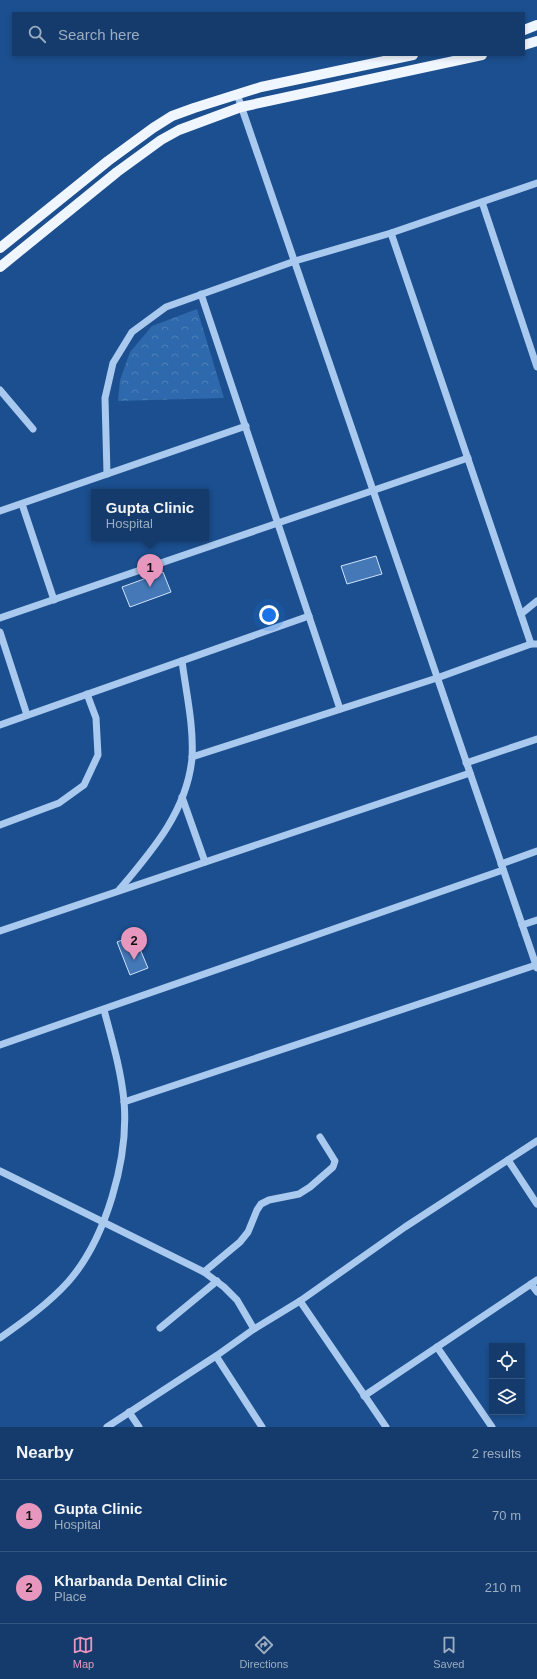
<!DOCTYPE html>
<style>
:root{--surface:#143b6b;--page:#214673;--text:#f1f3f6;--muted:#9dadc1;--line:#33557e;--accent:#e797bd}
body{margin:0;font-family:Arial,sans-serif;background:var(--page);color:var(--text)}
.controls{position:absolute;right:12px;bottom:12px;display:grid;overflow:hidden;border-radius:0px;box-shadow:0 2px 6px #0003}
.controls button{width:36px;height:36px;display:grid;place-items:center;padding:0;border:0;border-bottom:1px solid var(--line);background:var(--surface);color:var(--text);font:20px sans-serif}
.you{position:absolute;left:269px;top:615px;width:14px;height:14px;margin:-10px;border:3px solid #fff;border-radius:50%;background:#1a73e8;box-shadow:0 0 0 6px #1a73e833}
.badge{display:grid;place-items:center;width:26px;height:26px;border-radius:50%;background:var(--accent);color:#111;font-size:13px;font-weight:700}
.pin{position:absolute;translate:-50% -33px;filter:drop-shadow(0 1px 2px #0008)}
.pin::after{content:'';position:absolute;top:21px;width:14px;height:12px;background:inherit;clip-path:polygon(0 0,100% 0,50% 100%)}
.popup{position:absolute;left:91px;top:489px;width:118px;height:52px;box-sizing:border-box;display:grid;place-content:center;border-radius:0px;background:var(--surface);filter:drop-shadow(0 1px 3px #0005);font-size:13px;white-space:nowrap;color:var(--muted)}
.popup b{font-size:15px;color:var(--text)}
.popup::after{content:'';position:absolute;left:50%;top:100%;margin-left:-8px;border:8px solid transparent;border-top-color:var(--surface)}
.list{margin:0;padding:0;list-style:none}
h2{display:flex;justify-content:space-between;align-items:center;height:52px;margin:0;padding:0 16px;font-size:17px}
h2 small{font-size:13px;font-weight:400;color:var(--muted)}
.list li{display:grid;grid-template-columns:26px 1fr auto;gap:12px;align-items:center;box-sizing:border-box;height:72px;padding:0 16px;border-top:1px solid var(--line)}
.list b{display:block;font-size:15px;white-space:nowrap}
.list p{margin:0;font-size:13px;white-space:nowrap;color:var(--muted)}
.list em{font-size:13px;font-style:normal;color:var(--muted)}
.icon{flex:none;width:22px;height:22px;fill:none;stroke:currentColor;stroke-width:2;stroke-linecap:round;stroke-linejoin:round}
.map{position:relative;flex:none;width:537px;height:1427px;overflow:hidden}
.search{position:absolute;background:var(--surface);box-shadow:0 2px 6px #0003;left:12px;right:12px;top:12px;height:44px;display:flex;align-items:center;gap:10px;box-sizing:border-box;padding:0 14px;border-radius:0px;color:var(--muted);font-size:15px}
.sheet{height:196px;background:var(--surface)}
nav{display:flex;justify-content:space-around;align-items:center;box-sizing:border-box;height:56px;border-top:1px solid var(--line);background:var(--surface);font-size:11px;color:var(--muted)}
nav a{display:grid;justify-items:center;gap:2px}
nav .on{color:var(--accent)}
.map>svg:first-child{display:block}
</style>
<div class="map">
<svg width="537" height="1427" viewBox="0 0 537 1427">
<defs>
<pattern id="park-crowns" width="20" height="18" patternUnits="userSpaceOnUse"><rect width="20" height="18" fill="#2e69ad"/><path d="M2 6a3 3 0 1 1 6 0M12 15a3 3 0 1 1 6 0" fill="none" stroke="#4d80b9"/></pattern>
</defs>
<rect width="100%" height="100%" fill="#1b4f8f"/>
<path fill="url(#park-crowns)" d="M 197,309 L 224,398 L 118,401 L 120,380 L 130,352 L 152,326 Z"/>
<g fill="#4478b7" stroke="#cfe3fa">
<path d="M 376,556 L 382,574 L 347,584 L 341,566 Z"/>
<path d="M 163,572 L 171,592 L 130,607 L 122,587 Z"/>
<path d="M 127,938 L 133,952 L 140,949 L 148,968 L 130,975 L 117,942 Z"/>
</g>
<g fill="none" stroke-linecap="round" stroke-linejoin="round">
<g stroke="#a9c9ee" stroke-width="7">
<path d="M 237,94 L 537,968"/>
<path d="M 482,202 L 537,367"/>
<path d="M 391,233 L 531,644"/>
<path d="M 201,294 L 340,709"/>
<path d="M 0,390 L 33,429"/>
<path d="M 107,474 L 105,398 L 113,363 L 132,332 L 166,307 L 295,261 L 391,233 L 537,183"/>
<path d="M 22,504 L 54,600"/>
<path d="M 0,511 L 246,426"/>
<path d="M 521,614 L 537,601"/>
<path d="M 0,618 L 468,458"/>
<path d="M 0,632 L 27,715"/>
<path d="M 0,725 L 309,616"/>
<path d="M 192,757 L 437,678 L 531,644 L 537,644"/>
<path d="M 466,763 L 537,739"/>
<path d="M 182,797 L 205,862"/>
<path d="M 0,825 L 59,803 L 84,785 L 98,755 L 96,718 L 87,694"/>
<path d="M 501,864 L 537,851"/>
<path d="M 119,890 C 152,851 187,811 192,758 C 194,726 186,692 182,661"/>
<path d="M 522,925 L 537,920"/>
<path d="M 0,931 L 470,773"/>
<path d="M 0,1045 L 503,870"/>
<path d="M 124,1102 L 536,965"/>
<path d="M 508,1160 L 537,1204"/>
<path d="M 0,1171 L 204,1272 L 224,1287 L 237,1300 L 254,1329"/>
<path d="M 204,1272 L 240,1242 L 248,1232 L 257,1210 L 261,1204 L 269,1200 L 299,1194 L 310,1187 L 333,1167 L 335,1161 L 320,1137"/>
<path d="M 531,1284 L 537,1292"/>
<path d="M 300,1301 L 386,1427"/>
<path d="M 160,1328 L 217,1281"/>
<path d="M 0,1338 C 24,1321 48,1304 68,1282 C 106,1239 129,1158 124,1101 C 121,1070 112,1040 104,1010"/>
<path d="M 437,1347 L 492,1427"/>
<path d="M 216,1356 L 262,1427"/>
<path d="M 364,1396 L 537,1280"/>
<path d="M 129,1412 L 139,1427"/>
<path d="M 107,1427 L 216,1356 L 254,1329 L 300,1301 L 405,1227 L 537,1141"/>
</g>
<g stroke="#f0f6ff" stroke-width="10">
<path d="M 524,30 L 537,25"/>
<path d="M 524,45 L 537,41"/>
<path d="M 0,248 L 108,161 L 153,128 L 172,116 L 194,108 L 261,87 L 413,55"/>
<path d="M 0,267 L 117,172 L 161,140 L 179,130 L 241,107 L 482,55"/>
</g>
</g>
</svg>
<div class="controls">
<button><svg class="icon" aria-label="locate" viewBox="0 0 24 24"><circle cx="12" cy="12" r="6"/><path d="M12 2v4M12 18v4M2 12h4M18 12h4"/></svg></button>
<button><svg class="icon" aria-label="layers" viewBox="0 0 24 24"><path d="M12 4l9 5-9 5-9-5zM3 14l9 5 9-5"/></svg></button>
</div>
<div class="you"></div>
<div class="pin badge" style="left:150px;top:587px">1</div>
<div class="popup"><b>Gupta Clinic</b>Hospital</div>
<div class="pin badge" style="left:134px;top:960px">2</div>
<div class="search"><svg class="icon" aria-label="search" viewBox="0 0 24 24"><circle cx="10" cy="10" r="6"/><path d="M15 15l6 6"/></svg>Search here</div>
</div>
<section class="sheet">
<h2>Nearby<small>2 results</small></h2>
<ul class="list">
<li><span class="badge">1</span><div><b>Gupta Clinic</b><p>Hospital</p></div><em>70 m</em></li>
<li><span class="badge">2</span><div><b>Kharbanda Dental Clinic</b><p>Place</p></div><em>210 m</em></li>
</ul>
</section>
<nav>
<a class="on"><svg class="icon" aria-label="map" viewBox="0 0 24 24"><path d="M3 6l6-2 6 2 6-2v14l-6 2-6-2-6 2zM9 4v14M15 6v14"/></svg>Map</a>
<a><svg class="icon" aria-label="directions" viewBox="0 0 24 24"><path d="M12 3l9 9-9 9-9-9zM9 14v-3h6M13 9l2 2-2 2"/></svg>Directions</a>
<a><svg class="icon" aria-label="saved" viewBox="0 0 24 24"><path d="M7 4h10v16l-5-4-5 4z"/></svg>Saved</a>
</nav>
